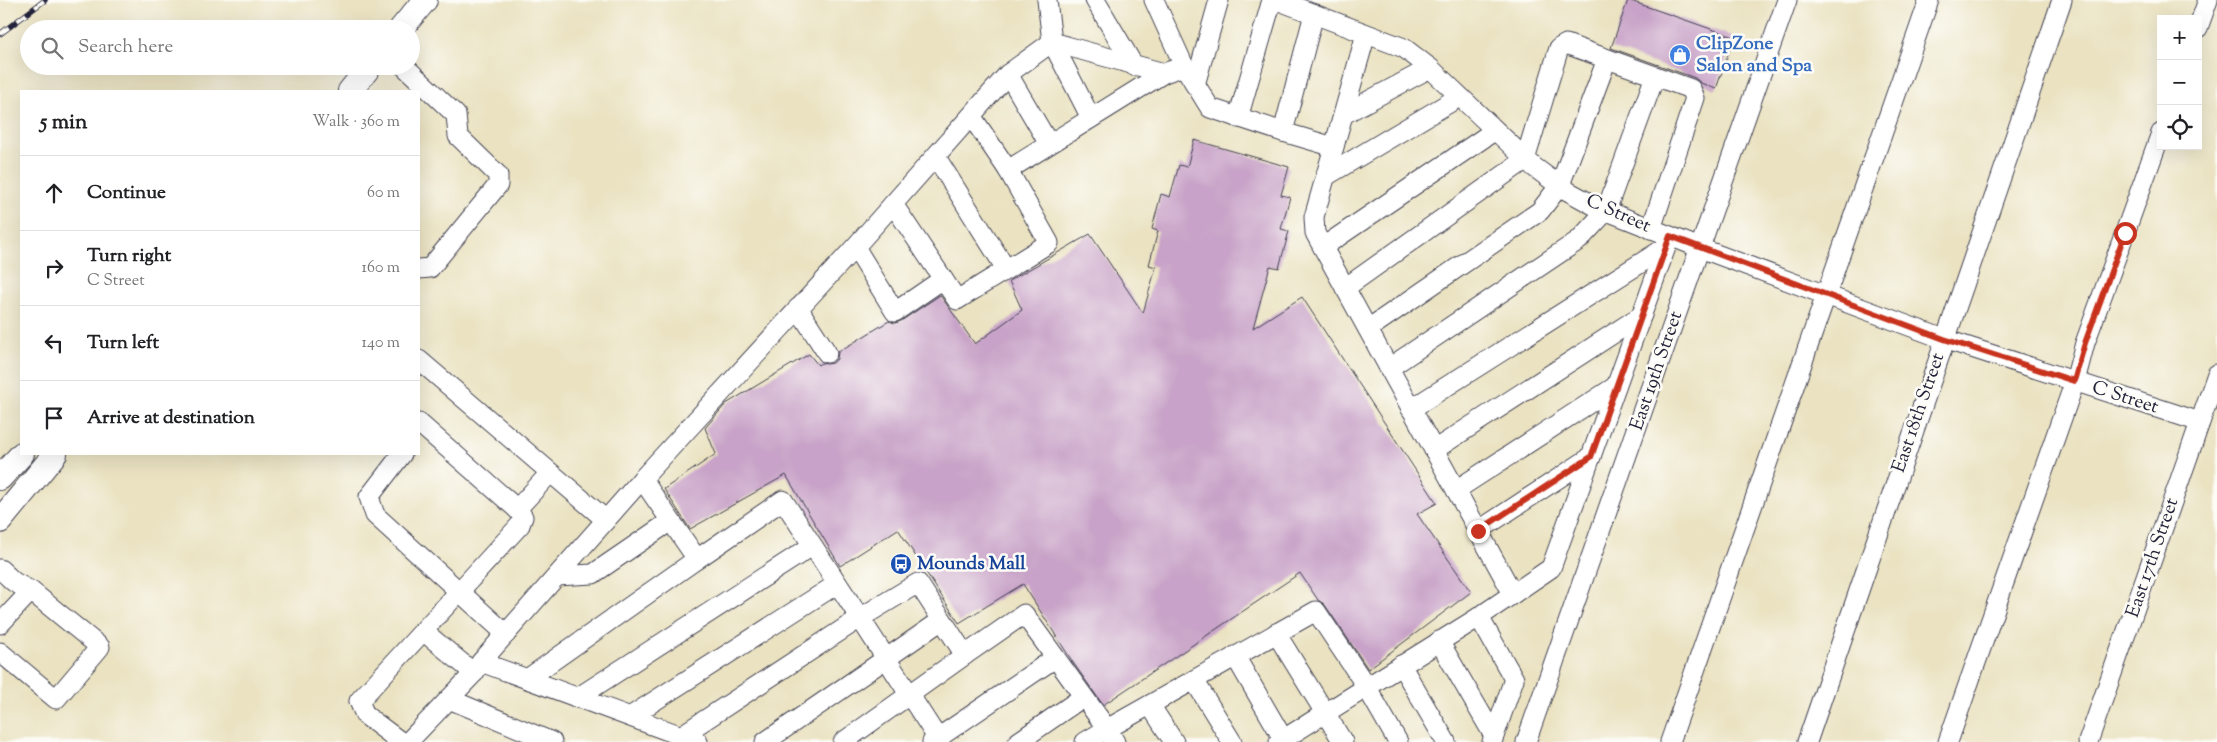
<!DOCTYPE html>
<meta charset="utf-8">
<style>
:root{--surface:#fff;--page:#f2f2f2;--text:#202124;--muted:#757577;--line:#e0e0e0}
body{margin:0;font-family:"Sorts Mill Goudy",serif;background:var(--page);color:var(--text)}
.controls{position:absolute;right:15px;top:15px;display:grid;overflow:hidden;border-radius:0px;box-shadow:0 5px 20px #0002}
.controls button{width:45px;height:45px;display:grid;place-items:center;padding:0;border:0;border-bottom:1px solid var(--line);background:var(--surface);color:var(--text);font:25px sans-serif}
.stop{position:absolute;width:15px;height:15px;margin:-11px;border:4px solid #c8321e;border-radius:50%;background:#fff}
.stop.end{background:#c8321e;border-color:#fff;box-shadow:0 1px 5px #0008}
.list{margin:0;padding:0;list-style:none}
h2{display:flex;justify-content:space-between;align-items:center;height:65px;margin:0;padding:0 20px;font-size:21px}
h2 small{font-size:16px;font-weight:400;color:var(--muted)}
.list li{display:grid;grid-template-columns:32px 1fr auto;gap:15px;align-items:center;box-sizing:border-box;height:75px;padding:0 20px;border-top:1px solid var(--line)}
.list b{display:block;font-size:19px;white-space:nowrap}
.list p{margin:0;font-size:16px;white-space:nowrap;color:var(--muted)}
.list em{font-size:16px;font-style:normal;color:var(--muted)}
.icon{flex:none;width:28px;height:28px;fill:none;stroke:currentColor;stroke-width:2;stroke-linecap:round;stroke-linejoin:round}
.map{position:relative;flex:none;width:2217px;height:742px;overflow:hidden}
.search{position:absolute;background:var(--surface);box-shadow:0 5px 20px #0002;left:20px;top:20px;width:400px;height:55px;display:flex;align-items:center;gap:12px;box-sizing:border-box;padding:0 18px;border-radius:28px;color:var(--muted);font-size:19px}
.panel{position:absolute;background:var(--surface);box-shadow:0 5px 20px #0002;left:20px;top:90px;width:400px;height:365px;border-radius:0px}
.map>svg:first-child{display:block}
</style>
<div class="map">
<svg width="2217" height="742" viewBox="0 0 2217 742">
<rect width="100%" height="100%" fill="#fdfcf7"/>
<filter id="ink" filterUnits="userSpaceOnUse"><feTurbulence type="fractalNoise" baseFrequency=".02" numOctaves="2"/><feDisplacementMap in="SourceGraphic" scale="10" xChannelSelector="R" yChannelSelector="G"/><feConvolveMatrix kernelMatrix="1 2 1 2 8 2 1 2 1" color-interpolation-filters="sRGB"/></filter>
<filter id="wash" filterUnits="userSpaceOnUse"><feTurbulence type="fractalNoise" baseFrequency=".0096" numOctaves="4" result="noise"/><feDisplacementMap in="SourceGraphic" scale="20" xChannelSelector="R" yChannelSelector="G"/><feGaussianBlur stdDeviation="1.12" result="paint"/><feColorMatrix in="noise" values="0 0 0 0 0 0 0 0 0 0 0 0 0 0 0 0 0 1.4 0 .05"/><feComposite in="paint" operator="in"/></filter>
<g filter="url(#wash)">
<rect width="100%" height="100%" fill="#eae2c1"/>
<g id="blocks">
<g fill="#c8a2c8">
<path d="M 1628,0 L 1734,37 L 1716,89 L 1701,83 L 1695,78 L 1611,48 Z"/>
<path d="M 1194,140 L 1289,167 L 1281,195 L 1290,197 L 1281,229 L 1289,231 L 1279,268 L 1270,266 L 1253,328 L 1302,297 L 1437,503 L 1417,514 L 1471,592 L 1368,669 L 1325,605 L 1318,600 L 1300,573 L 1103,705 L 1074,664 L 1023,584 L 959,623 L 898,529 L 840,566 L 786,475 L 690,529 L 664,489 L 716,454 L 705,428 L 726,404 L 809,354 L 818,365 L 821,363 L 827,364 L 833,363 L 837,359 L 838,352 L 889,321 L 895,323 L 901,321 L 940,295 L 975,344 L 1022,310 L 1009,281 L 1090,234 L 1143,313 L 1156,267 L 1149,265 L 1158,231 L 1152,229 L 1161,194 L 1170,197 L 1179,165 L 1187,167 Z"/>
</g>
</g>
</g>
<g filter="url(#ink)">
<use href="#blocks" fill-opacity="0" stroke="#403f4f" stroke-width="1"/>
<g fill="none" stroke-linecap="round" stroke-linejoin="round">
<g stroke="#403f4f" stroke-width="21">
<g id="minor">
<path d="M 1095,0 L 1134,66"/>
<path d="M 1154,0 L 1184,66"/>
<path d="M 1277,0 L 1404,48 L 1430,68 L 1534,167 L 1564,189 L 1597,207 L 1700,248 L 1944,339 L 2200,422"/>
<path d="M 1314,14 L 1283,132 L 1334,147"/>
<path d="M 2198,28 L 2208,0"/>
<path d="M 1366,34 L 1314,217 L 1315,233 L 1513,594"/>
<path d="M 1052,42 L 1164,73"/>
<path d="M 1052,42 L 1091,118"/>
<path d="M 404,66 L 456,115 L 458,136 L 498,175 L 498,185 L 430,268 L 419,269"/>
<path d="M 1008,74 L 1049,144"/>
<path d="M 1195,85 L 1219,0"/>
<path d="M 1344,114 L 1430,68"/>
<path d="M 972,117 L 1008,170"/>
<path d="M 1238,118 L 1272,0"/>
<path d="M 936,157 L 1006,269"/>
<path d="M 1326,176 L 1459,97"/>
<path d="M 893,204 L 957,300 L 1049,243 L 1008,170 L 1164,73 L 1184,66 L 1210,108 L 1283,132"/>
<path d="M 855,247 L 895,312 L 943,279"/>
<path d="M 1323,247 L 1494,131"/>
<path d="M 1345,288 L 1525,160 L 1559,48 L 1566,44 L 1691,89 L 1695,98 L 1651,229"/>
<path d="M 798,308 L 827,353"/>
<path d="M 1368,329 L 1540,211 L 1560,185 L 1607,59"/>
<path d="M 419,360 L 606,520"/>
<path d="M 1389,368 L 1579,240 L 1606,211 L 1655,76"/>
<path d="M 1411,409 L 1666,247"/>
<path d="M 419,423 L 517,509 L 550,473"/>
<path d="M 1434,450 L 1642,315"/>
<path d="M 402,454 L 369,497 L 375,515 L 506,634"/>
<path d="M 642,479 L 855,247 L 1008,74 L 1052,42 L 1047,0"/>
<path d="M 1456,490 L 1616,386"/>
<path d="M 1478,531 L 1591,457"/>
<path d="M 0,569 L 14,582 L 31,591 L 100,647 L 56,699 L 0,652"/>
<path d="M 557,576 L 593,574 L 669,522"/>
<path d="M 1479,617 L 1514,679 L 1492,742"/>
<path d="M 0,624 L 31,591"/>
<path d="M 423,631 L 474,673"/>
<path d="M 1276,633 L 1343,742"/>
<path d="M 1439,641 L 1494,736"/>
<path d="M 1235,656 L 1285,742"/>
<path d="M 1401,665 L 1446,742"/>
<path d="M 527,679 L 697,559"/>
<path d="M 1194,680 L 1232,742"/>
<path d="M 577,698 L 812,546"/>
<path d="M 449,699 L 552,742"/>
<path d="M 1150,705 L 1174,742"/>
<path d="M 631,716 L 837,584"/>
<path d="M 682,735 L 860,618 L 940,742"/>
<path d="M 401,742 L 365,715 L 359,701 L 520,525 L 523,517 L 517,509"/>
<path d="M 408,742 L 474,673 L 481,662"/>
<path d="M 698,742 L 481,662 L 642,479 L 697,559 L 783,500 L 860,618 L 918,583 L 965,655 L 1024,614 L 1107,729 L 1316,611 L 1366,686 L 1398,742"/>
<path d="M 765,742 L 942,620"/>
<path d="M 843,742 L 965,655"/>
<path d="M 932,742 L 1055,658"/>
<path d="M 1018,742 L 1083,697"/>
<path d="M 1085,742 L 1107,729 L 1115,742"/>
<path d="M 1279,742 L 1479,617 L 1551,568 L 1670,236"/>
<path d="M 1526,742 L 1787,0"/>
<path d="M 1670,742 L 1929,0"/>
<path d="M 1807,742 L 2062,0"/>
<path d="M 1948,742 L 2075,381 L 2085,343 L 2161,133"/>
<path d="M 2088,742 L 2217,374"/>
</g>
</g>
<g stroke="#403f4f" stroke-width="26">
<g id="major">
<path d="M 401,29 L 425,0"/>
<path d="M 350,91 L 370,66"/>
<path d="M 0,478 L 22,454"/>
<path d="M 0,521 L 55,454"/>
</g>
</g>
<use href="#minor" stroke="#fff" stroke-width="19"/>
<use href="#major" stroke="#fff" stroke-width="24"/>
<g stroke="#22223b" stroke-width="5.5">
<path id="rail" d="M 0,34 L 45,0"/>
</g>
<use href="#rail" stroke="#fdfcf7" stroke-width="4" stroke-dasharray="11" stroke-linecap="butt"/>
</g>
</g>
<g fill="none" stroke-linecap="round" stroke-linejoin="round" filter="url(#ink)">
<path stroke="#c8321e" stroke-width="6" d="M 1478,531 L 1591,457 L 1670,236 L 1944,339 L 2074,381 L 2085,343 L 2125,233"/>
</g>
<defs>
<g id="shop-disc" transform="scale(1.125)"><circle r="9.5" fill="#3f7fe0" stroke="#fdfcf7"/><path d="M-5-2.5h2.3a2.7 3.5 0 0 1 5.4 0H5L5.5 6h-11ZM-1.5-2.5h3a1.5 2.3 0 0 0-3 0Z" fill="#fff"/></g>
<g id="bus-disc" transform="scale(1.125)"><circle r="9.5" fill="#1a4fb4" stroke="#fdfcf7"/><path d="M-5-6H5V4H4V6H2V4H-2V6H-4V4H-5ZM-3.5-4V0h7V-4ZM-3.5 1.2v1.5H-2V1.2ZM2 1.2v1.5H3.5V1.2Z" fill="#fff"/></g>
</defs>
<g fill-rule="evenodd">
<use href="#shop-disc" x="1680" y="55"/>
<use href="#bus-disc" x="901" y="564"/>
</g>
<g text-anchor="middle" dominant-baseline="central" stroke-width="5" stroke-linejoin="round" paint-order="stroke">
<g font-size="19" font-weight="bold" fill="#366cbe" stroke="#fdfcf7" text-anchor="start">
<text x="1696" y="44">ClipZone<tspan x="1696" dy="22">Salon and Spa</tspan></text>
</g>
<g font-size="19" fill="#22223b" stroke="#fdfcf7">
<text transform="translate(1618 214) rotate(24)">C Street</text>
<text transform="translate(1657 371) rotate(-71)">East 19th Street</text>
<text transform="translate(2125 398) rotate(18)">C Street</text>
<text transform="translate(1919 413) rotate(-71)">East 18th Street</text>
<text transform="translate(2153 558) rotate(-71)">East 17th Street</text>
</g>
<g font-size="19" font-weight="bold" fill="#164399" stroke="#fdfcf7" text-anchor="start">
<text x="917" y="564">Mounds Mall</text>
</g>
</g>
</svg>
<div class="controls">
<button>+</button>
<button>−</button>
<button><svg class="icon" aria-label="locate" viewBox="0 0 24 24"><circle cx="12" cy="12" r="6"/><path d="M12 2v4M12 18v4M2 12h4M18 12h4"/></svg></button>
</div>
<div class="stop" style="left:2125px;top:233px"></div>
<div class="stop end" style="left:1478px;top:531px"></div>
<div class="search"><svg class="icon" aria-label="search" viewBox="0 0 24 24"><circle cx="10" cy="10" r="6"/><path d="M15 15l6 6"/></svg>Search here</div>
<section class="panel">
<h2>5 min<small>Walk · 360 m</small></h2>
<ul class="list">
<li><svg class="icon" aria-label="ahead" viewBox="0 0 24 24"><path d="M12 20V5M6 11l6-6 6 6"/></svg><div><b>Continue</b></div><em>60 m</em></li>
<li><svg class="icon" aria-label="right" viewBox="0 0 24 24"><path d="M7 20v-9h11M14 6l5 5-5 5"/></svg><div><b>Turn right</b><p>C Street</p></div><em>160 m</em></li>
<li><svg class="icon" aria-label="left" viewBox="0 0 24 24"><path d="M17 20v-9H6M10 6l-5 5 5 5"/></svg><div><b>Turn left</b></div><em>140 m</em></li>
<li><svg class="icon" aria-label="arrive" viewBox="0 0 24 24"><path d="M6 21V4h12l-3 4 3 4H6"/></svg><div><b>Arrive at destination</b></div></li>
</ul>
</section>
</div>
